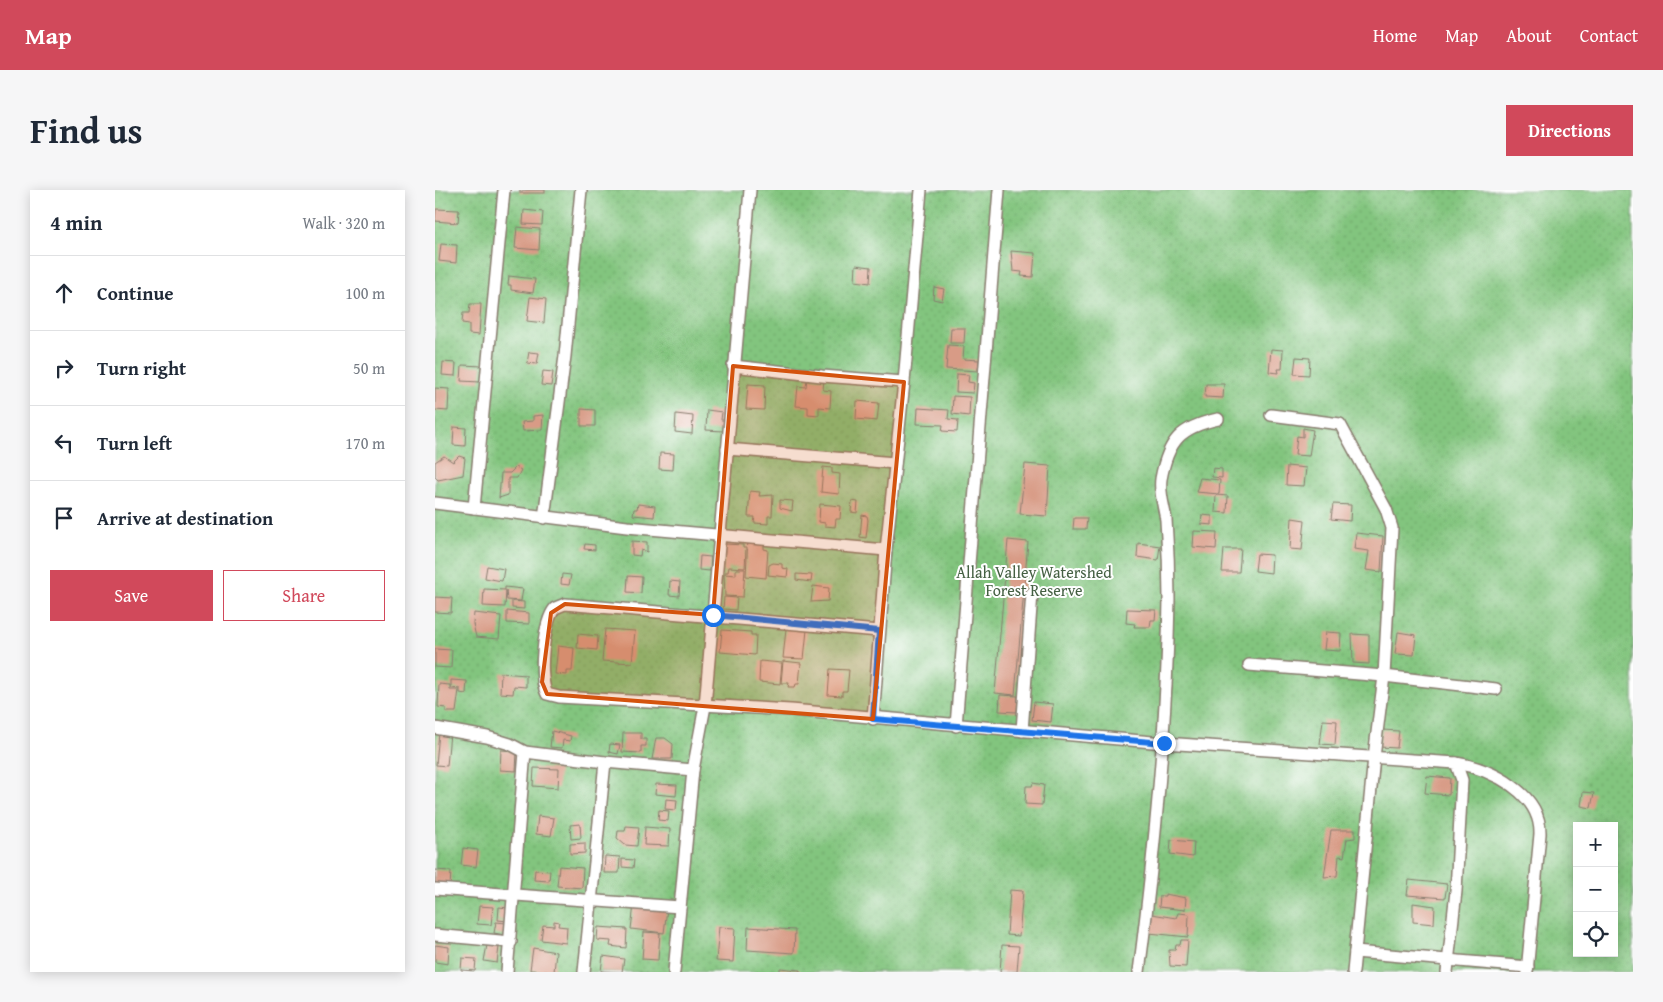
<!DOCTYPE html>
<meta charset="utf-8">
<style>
:root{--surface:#fff;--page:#f6f6f7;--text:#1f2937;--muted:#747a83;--line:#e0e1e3;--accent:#d1495b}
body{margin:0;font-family:"Gentium Book Plus",serif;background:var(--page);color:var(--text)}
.controls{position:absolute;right:15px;bottom:15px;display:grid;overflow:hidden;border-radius:0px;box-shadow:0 2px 12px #0003}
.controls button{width:45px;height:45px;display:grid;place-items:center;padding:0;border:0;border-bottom:1px solid var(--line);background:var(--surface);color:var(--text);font:25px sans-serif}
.stop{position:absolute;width:15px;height:15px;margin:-11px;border:4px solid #1a73e8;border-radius:50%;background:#fff}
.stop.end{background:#1a73e8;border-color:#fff;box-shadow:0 1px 5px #0008}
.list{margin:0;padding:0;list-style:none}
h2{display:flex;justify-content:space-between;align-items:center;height:65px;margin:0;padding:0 20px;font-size:21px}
h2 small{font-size:16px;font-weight:400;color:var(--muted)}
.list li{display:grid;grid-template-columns:32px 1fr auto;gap:15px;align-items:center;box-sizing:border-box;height:75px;padding:0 20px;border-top:1px solid var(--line)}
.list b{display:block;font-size:19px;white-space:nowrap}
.list em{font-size:16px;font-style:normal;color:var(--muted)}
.actions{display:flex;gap:10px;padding:15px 20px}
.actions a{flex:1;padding:11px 0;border:1px solid var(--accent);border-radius:0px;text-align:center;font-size:18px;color:var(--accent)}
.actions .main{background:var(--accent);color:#fff}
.icon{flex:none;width:28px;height:28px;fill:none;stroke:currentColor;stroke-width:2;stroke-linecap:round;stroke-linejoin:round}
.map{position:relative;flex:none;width:1198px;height:782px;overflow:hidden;border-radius:0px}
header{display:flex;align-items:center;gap:30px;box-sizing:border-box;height:70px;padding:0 25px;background:var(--accent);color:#fff}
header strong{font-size:24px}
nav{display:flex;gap:28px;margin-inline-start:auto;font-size:18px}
.intro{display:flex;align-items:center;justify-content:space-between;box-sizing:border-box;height:120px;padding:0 30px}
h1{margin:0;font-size:35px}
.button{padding:12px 22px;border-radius:0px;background:var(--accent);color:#fff;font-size:18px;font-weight:700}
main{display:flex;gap:30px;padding:0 30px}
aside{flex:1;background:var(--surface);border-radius:0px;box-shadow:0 2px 12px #0003}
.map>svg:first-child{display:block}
</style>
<header>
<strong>Map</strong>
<nav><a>Home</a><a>Map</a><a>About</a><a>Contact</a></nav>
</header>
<div class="intro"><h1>Find us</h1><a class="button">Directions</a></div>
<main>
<aside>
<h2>4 min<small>Walk · 320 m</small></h2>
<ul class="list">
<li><svg class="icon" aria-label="ahead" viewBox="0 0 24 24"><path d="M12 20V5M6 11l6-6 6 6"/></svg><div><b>Continue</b></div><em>100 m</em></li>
<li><svg class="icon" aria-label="right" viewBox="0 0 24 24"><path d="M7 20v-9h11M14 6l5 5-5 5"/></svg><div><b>Turn right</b></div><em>50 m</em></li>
<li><svg class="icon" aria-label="left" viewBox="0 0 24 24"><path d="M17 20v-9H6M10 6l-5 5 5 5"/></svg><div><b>Turn left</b></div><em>170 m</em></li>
<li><svg class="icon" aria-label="arrive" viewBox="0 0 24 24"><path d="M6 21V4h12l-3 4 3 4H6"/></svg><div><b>Arrive at destination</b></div></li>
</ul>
<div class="actions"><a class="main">Save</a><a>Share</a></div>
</aside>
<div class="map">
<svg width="1198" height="782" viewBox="0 0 1198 782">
<defs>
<pattern id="park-dots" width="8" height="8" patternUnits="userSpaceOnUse" patternTransform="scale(1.25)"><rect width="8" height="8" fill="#82c57e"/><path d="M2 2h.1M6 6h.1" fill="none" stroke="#70a96c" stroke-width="1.8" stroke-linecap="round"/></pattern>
</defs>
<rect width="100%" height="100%" fill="#fff"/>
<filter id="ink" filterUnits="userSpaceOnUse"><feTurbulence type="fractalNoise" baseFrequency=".02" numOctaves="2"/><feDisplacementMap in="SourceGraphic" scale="10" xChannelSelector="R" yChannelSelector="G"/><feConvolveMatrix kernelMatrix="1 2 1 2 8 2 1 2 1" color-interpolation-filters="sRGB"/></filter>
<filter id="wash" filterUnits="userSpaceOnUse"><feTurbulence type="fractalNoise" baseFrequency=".0096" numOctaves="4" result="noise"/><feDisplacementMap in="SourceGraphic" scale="20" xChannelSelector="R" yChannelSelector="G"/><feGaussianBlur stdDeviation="1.12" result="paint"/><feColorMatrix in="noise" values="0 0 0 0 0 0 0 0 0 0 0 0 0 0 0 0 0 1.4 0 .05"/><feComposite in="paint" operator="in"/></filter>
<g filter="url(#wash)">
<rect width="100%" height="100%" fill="#f3ddc0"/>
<path fill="url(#park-dots)" stroke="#4f704d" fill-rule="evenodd" d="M 0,0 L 1198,0 L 1198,782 L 0,782 ZM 1142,636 L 1179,636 L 1179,763 L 1142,763 Z"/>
<g id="blocks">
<g fill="#d89b86">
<rect x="85" y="0" width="25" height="3"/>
<path d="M 1,19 L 24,20 L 23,33 L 0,31 Z"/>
<path d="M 89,20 L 108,22 L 107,35 L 88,34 Z"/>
<path d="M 82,37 L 105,39 L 104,60 L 80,58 Z"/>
<path d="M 6,54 L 22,55 L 21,73 L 4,71 Z"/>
<path d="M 576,61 L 600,63 L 598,87 L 586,86 L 587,82 L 578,81 Z"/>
<path d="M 421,75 L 436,77 L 435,93 L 420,91 Z"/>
<path d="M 74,86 L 100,89 L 98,103 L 76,100 L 76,95 L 73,95 Z"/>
<path d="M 499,97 L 509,99 L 507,111 L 498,109 Z"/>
<path d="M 95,107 L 111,109 L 109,133 L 92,131 Z"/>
<path d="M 35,114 L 46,114 L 44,145 L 34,144 L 34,134 L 27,133 L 28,123 L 34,123 Z"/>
<path d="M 516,138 L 530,138 L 529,153 L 515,153 Z"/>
<path d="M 513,155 L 529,156 L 528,169 L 544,170 L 543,181 L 511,179 Z"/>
<path d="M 836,159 L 848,160 L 847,179 L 843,179 L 844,183 L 834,182 Z"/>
<path d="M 94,162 L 104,163 L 102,174 L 92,173 Z"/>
<path d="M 861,167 L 875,168 L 874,185 L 859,184 Z"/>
<path d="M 8,172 L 21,173 L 20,186 L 7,185 Z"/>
<path d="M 27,175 L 47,176 L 45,192 L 26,191 Z"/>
<path d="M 108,181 L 118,182 L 116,196 L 106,195 Z"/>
<path d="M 522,184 L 534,185 L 533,192 L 539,193 L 538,203 L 521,202 Z"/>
<path d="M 372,188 L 389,189 L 388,200 L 396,201 L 395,218 L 384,217 L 384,225 L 373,224 L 373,217 L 361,216 L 363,196 L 371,197 Z"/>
<path d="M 313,194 L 330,195 L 329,220 L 311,219 Z"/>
<path d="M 771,194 L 789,194 L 788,208 L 770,207 Z"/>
<path d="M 0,198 L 14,199 L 13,221 L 0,220 Z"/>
<path d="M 518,206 L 535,207 L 534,226 L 517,224 Z"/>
<path d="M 422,211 L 444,213 L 442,231 L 421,229 Z"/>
<path d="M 483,218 L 514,220 L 513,229 L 523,230 L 522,242 L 507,241 L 508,235 L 482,234 Z"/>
<path d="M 146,219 L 160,220 L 160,236 L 146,236 Z"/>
<path d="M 272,220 L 287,222 L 286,230 L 290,230 L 289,241 L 271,240 Z"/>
<path d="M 241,224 L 258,226 L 257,244 L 240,242 Z"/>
<path d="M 108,225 L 107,240 L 88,241 L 87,232 L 98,231 L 98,226 Z"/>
<path d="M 19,237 L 31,238 L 30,256 L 18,255 Z"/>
<path d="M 868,238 L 878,240 L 874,266 L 860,265 L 862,246 L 868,247 Z"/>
<path d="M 225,263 L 239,264 L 238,280 L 224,279 Z"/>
<path d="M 9,266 L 18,272 L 24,266 L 30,268 L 28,285 L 3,290 L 0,287 L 0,272 Z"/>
<path d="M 590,274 L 615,276 L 612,326 L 585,324 Z"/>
<path d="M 852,276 L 871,278 L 869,296 L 851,295 Z"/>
<path d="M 81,277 L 86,280 L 82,288 L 73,288 L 73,305 L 64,308 L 66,283 L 75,283 Z"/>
<path d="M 388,277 L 397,278 L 397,283 L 405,284 L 404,304 L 386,302 Z"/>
<path d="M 778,278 L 787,279 L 787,288 L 777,287 Z"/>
<path d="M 765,288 L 785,290 L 784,304 L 761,302 Z"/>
<path d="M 315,301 L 325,302 L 324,306 L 338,305 L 337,326 L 333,326 L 333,334 L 319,333 L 320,327 L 313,327 Z"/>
<path d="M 781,305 L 793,306 L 792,323 L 780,322 Z"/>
<path d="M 345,310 L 358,311 L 357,321 L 345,318 Z"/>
<path d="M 417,311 L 423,312 L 422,323 L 416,322 Z"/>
<path d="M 203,314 L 220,316 L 219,327 L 198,325 L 199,319 L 202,319 Z"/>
<path d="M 385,314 L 406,316 L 405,329 L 401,329 L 400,337 L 390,336 L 390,333 L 384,332 Z"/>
<path d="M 898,314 L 916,315 L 915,331 L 896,329 Z"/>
<path d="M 427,325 L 432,326 L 433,330 L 431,348 L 425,347 Z"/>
<path d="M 767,325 L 777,326 L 777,335 L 766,334 Z"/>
<path d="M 639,328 L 652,328 L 651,339 L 638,339 Z"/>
<path d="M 857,328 L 870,330 L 867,360 L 855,359 Z"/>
<path d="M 759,341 L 782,342 L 781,359 L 758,357 Z"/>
<path d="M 921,343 L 948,346 L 946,382 L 931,380 L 934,361 L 919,359 Z"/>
<path d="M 313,348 L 329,354 L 329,359 L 333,360 L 331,388 L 311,386 Z"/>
<path d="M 573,350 L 593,352 L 580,505 L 560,503 Z"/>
<path d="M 197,351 L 212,352 L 212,362 L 206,360 L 205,366 L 197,365 Z"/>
<path d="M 703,353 L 725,356 L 723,370 L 702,367 Z"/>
<path d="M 150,354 L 160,355 L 160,360 L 149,359 Z"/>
<path d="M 290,354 L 308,355 L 308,358 L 311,358 L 310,378 L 294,377 L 293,382 L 288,382 Z"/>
<path d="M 789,359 L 806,359 L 804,382 L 787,382 Z"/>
<path d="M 822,364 L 837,365 L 836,383 L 820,381 Z"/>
<path d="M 265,366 L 276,367 L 275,381 L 264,380 Z"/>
<path d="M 338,373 L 347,374 L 347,378 L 353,379 L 352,387 L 333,385 L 334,375 Z"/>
<path d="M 52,376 L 69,379 L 67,391 L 50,388 Z"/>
<path d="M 301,379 L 310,379 L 308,407 L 290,406 L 289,384 L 301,385 Z"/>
<path d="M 127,384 L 136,385 L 134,395 L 126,394 Z"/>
<path d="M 361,384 L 377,385 L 376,392 L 361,390 Z"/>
<path d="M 193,386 L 207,387 L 206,403 L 192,402 Z"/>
<path d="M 235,391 L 245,392 L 244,406 L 234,405 Z"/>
<path d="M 378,396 L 394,398 L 393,411 L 376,412 Z"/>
<path d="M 70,397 L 88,399 L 86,411 L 72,410 L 71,400 L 70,417 L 48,416 L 49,399 L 70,400 Z"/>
<path d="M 0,407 L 17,408 L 16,423 L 0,422 Z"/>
<path d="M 289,407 L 302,408 L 301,420 L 288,419 Z"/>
<path d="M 77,411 L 89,412 L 89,419 L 77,418 Z"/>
<path d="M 692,419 L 721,420 L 720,430 L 716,430 L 715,437 L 699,437 L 700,434 L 691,433 Z"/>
<path d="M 72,421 L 94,423 L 94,434 L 72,433 Z"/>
<path d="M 39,423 L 66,426 L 64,449 L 41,447 L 38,434 Z"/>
<path d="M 170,439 L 200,441 L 197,473 L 167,471 Z"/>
<path d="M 351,439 L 372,440 L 369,469 L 348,468 Z"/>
<path d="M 287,440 L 316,442 L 316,445 L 321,445 L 320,465 L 285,462 Z"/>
<path d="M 891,442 L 906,443 L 905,461 L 889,460 Z"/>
<path d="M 963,442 L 981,445 L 979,465 L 960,464 Z"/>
<path d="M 143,444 L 163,446 L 162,460 L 142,458 Z"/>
<path d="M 917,444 L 934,445 L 934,474 L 918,473 Z"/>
<path d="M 123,456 L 139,458 L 137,481 L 132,481 L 132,485 L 120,484 Z"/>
<path d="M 0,459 L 17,460 L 16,478 L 0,477 Z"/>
<path d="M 325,471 L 347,473 L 345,494 L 324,492 Z"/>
<path d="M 348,471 L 366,473 L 364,494 L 361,494 L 360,497 L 353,497 L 354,493 L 346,493 Z"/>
<path d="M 395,479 L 414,480 L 412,501 L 407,501 L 407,506 L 393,505 Z"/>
<path d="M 66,483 L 91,485 L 91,497 L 79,496 L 78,504 L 65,503 Z"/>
<path d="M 16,490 L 32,491 L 31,504 L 25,503 L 25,499 L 16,498 Z"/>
<path d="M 4,494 L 15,495 L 15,500 L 24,500 L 21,522 L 11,522 L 11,518 L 3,517 Z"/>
<path d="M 565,505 L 583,506 L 582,522 L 564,521 Z"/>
<path d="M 599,512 L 618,514 L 616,532 L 597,530 Z"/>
<path d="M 888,530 L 902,531 L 900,555 L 885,554 Z"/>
<path d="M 947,540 L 964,541 L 962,558 L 944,557 Z"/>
<path d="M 117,541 L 136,546 L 135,551 L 128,550 L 127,558 L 115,557 Z"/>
<path d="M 4,542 L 15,543 L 12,576 L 1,575 Z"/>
<path d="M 188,543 L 206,543 L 206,549 L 211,549 L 211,556 L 206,556 L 206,563 L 187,562 Z"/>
<path d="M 221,548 L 230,548 L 238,554 L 237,569 L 217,569 Z"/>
<path d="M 175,554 L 185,555 L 183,564 L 174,562 Z"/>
<path d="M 66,560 L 82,561 L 81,581 L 65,580 Z"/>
<path d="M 99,578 L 124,579 L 123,598 L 98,596 Z"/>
<path d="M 992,586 L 1015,588 L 1014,605 L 990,603 Z"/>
<path d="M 598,593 L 609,595 L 607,615 L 590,614 L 591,596 L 597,596 Z"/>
<path d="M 221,594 L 242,595 L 241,606 L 220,604 Z"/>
<path d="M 1148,602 L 1159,603 L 1156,618 L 1146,616 Z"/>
<path d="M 231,609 L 242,610 L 241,620 L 230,619 Z"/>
<path d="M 224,620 L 234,621 L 233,631 L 223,630 Z"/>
<path d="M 103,626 L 119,628 L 116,646 L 101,644 Z"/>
<path d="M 145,634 L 146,648 L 136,649 L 135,635 Z"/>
<path d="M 191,636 L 204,637 L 202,656 L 190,655 L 182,648 L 183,641 L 190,641 Z"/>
<path d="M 210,637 L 235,639 L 234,656 L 209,655 Z"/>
<path d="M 896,640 L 920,640 L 920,648 L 912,649 L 909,667 L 904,666 L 902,686 L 889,687 Z"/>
<path d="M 736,650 L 759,652 L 758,667 L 735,664 Z"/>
<path d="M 150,653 L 150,663 L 135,664 L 135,654 Z"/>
<path d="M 28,658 L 43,660 L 41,677 L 26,675 Z"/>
<path d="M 170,666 L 185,667 L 184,683 L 169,683 Z"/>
<path d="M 187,669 L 199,670 L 198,678 L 187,677 Z"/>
<path d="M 124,676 L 148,678 L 147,698 L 122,696 Z"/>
<path d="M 0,680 L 16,681 L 15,697 L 0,696 Z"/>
<path d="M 100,680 L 115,681 L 114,691 L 99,690 Z"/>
<path d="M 974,690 L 1012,694 L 1010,708 L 972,705 Z"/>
<path d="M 575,700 L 588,701 L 584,746 L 572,745 Z"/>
<path d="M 730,704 L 751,708 L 750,720 L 724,717 L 725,706 L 730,706 Z"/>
<path d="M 978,713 L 1000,716 L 999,734 L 978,732 Z"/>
<path d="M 199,715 L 232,719 L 229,743 L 196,739 Z"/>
<path d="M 44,716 L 58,717 L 56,735 L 42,734 Z"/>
<path d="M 64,717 L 73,718 L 72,731 L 63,730 Z"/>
<path d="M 743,723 L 754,724 L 753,747 L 714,743 L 717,724 L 741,728 Z"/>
<path d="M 119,731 L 124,732 L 123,736 L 132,737 L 131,753 L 106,750 L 108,735 L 119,736 Z"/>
<path d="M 61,732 L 71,733 L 69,745 L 59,743 Z"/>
<path d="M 163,737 L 192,739 L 191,758 L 175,756 L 176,751 L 162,750 Z"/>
<path d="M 284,737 L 300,738 L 298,772 L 281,771 Z"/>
<path d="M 313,737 L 360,740 L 359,763 L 312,760 Z"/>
<path d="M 209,742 L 225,743 L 223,770 L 207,769 Z"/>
<path d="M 746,750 L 753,750 L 751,777 L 735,776 L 734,760 L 740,760 L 741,755 L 745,755 Z"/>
<path d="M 0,755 L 14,757 L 13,774 L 0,772 Z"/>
<path d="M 52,755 L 64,757 L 62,773 L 49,771 Z"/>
<path d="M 567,755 L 584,756 L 582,782 L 565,782 Z"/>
<path d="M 98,758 L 121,762 L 119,782 L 95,780 Z"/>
<path d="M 168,766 L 189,769 L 187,782 L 166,781 Z"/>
<path d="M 27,768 L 41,769 L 40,781 L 26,780 Z"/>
<path d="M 345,778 L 365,780 L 365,782 L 345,782 Z"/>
</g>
</g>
</g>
<g filter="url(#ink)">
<use href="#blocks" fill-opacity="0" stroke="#887c6e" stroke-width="1"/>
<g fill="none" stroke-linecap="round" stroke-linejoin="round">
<g stroke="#887c6e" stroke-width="14">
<g id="street">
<path d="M 298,176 L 387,186 L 469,192 L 451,360 L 438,529"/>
<path d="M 469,192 L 486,0"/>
<path d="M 836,225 L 905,234 L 951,319 L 957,338 L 949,486 L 939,567 L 918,782"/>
<path d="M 292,259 L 460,273"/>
<path d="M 0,313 L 192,337 L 451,360"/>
<path d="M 39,318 L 69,0"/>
<path d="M 109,328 L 130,166 L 146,0"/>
<path d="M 444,441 L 130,414 L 120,418 C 108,432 103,488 112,504 L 124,507 L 356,520 L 729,553 L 1021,573 L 1027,590 L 1021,701 L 1012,782"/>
<path d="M 814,475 L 949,486 L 1061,499"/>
<path d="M 521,536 L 564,0"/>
<path d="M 0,538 L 52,547 L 75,554 L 90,562 L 170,572 L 258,580"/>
<path d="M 587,541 L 597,403"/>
<path d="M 1021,573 C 1056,579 1106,603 1105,644 L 1092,782"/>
<path d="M 0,699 L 245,717"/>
<path d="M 0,745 L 76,752"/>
<path d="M 920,762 L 1093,777"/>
<path d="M 72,782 L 90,562"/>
<path d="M 149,782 L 170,572"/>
<path d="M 239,782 L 258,580 L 270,516 L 315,0"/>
<path d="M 704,782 C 720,658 732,534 734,409 C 734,383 733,356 731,330 C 729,316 724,303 726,289 C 733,250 746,237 783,229"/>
</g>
</g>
<use href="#street" stroke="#fff" stroke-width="11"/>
</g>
</g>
<g fill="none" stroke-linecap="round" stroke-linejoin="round" filter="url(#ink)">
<path stroke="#1a73e8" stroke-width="6" d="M 278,425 L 444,441 L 438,529 L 729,553"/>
</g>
<path fill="#d4530e" fill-opacity="0.2" stroke="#d4530e" stroke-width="4" stroke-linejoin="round" d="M 298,176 L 469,192 L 438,529 L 112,504 L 107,492 L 116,423 L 130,414 L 278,425 Z"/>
<g text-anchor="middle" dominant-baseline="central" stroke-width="4" stroke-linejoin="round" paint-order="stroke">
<g font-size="16" fill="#456043" stroke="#fff">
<text x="599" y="382">Allah Valley Watershed<tspan x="599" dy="18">Forest Reserve</tspan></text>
</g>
</g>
</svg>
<div class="controls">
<button>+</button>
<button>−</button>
<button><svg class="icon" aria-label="locate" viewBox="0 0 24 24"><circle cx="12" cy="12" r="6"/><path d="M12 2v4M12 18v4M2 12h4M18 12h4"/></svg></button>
</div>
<div class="stop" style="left:278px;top:425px"></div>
<div class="stop end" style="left:729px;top:553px"></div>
</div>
</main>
